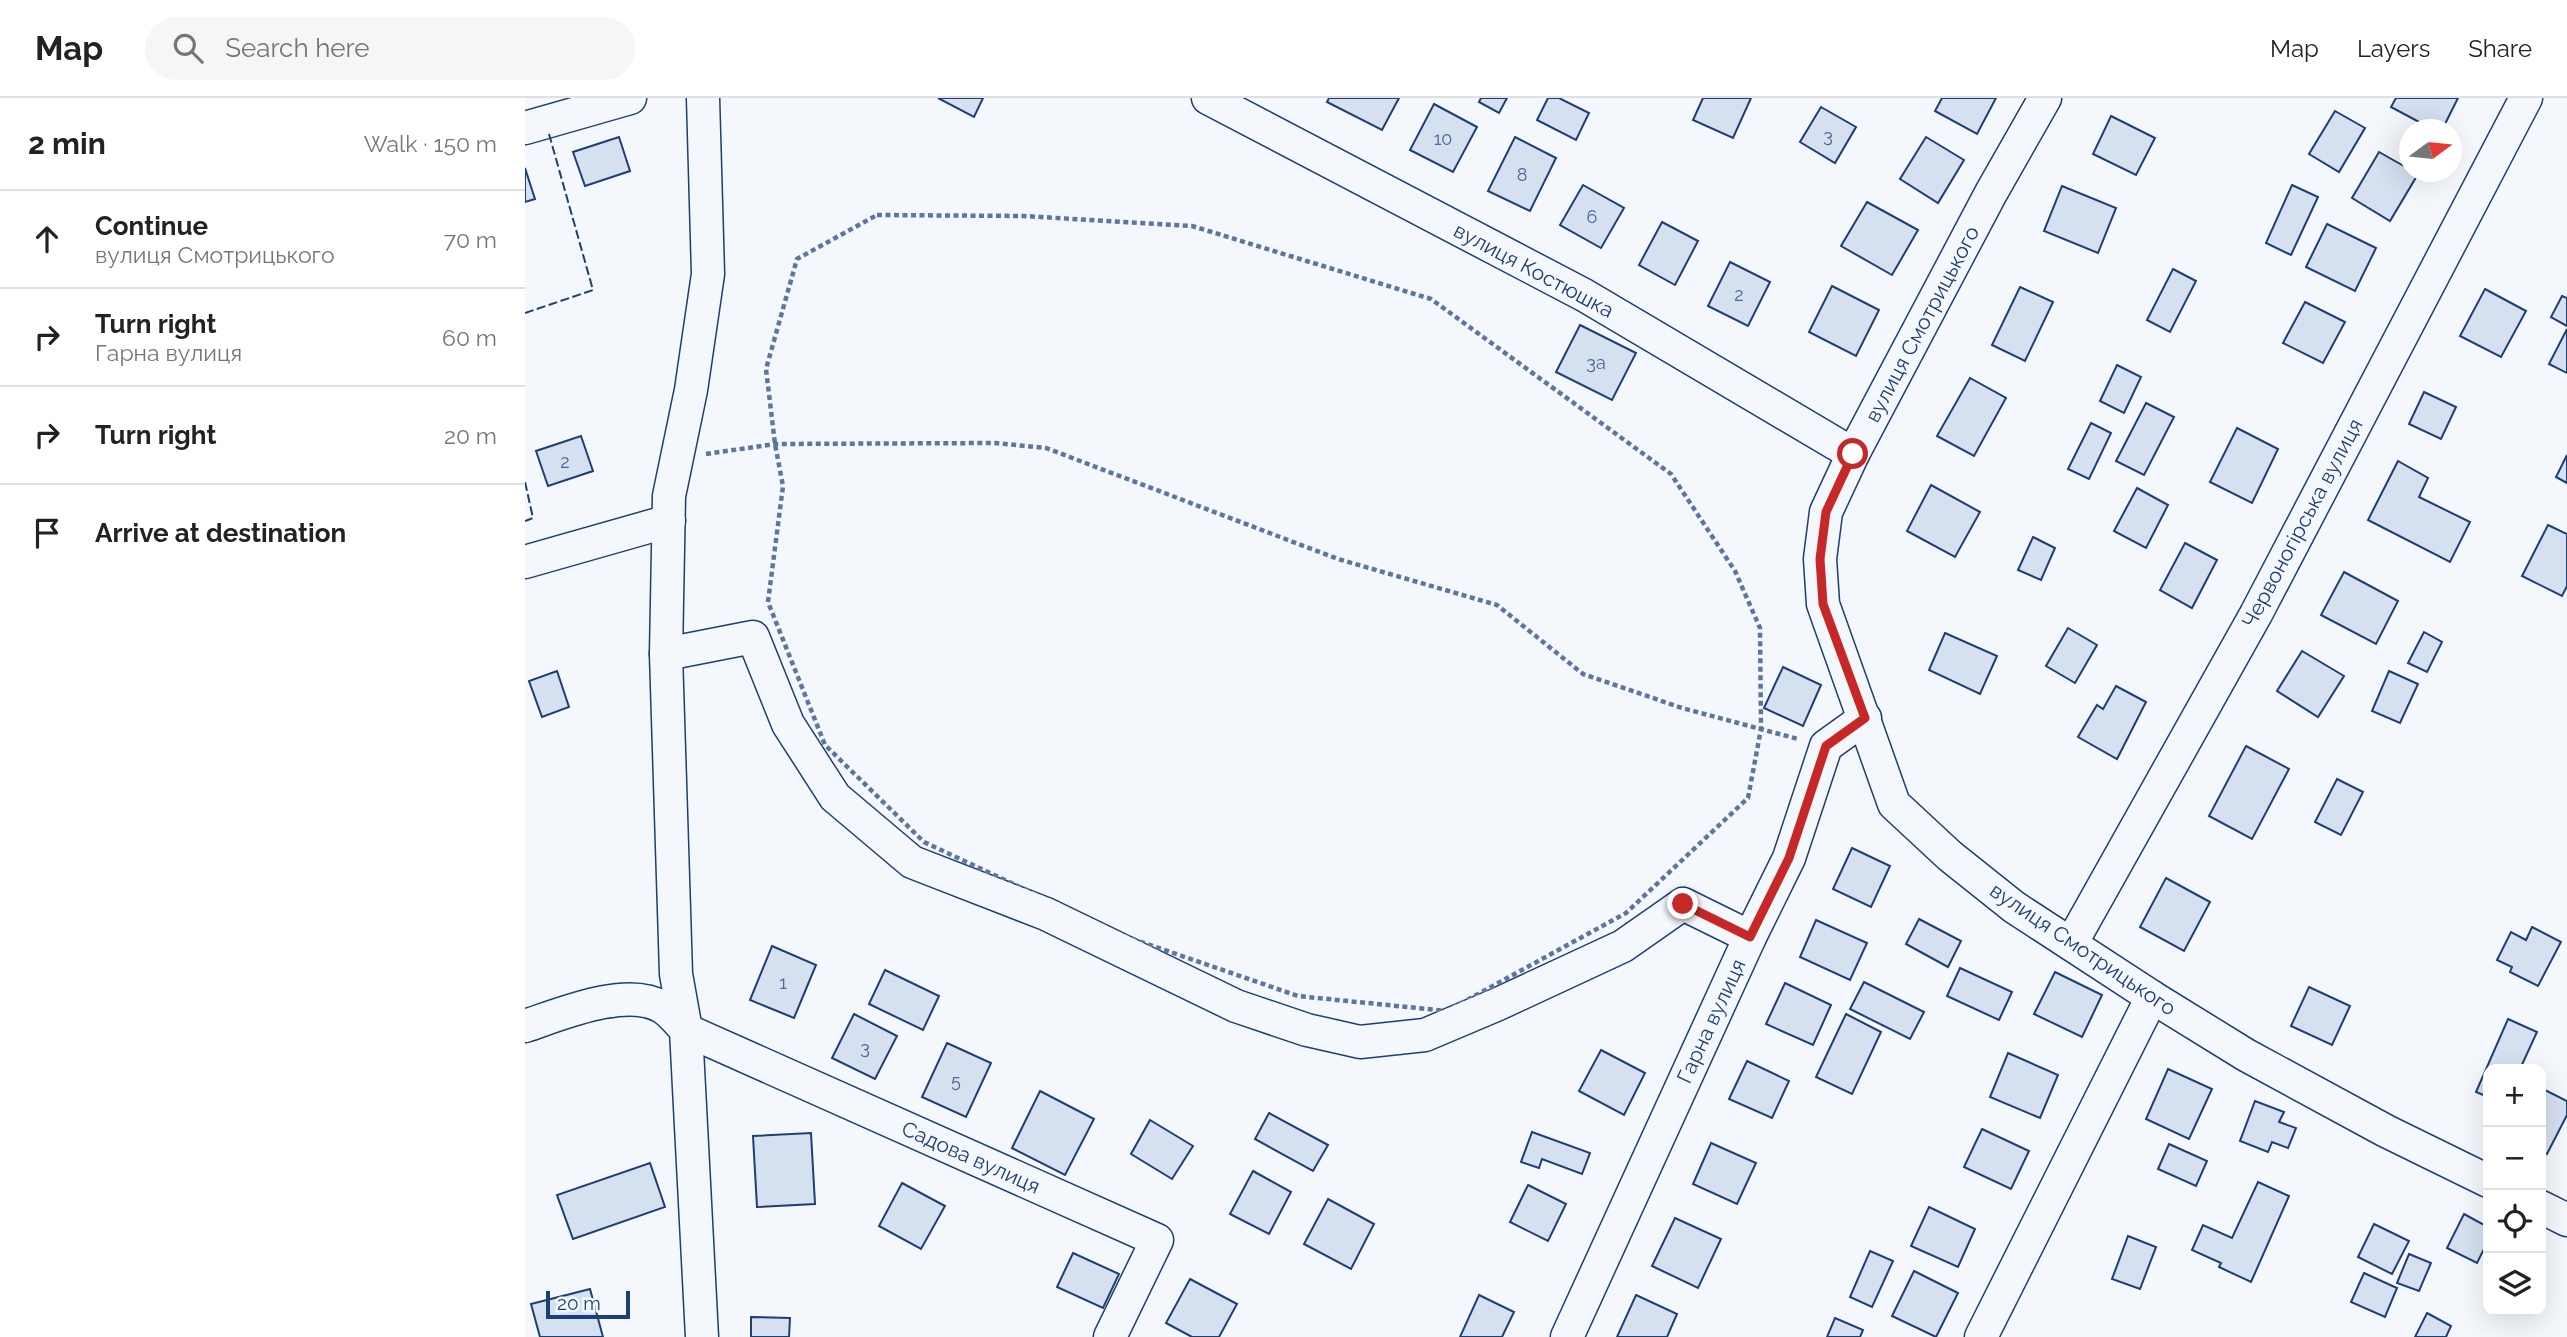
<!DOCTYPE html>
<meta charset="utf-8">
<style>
:root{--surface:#fff;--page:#f6f6f6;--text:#222;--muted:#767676;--line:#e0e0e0}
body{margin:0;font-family:Raleway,sans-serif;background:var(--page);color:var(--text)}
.controls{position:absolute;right:21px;bottom:21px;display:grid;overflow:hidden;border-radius:14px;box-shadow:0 7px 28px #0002}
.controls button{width:63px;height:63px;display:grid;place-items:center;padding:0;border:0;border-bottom:2px solid var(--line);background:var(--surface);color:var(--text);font:35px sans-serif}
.compass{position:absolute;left:1874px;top:21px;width:63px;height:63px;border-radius:50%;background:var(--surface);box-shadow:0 7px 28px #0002;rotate:75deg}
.scale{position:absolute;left:21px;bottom:18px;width:84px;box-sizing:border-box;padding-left:7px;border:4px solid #1d3f73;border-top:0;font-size:19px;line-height:24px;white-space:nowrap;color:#1d3f73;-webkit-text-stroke:5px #f4f7fb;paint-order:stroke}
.stop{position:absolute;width:21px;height:21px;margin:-16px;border:5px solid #c62828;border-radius:50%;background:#fff}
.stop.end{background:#c62828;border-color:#fff;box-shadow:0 2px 7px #0008}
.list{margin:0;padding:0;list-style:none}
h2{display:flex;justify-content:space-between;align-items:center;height:91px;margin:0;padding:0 28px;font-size:30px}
h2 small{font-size:23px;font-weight:400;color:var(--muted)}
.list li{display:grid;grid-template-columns:46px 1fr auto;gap:21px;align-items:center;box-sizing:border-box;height:98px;padding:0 28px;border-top:2px solid var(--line)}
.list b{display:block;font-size:26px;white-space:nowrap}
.list p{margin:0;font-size:23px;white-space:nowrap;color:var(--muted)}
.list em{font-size:23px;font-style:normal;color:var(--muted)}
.icon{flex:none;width:38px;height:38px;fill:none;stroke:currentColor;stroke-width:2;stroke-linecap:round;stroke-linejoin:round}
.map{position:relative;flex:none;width:2042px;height:1239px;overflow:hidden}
header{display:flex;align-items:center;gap:42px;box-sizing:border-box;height:98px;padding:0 35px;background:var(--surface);border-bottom:2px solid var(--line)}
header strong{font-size:33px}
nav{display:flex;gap:38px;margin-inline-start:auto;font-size:24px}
.search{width:490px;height:63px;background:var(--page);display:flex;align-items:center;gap:18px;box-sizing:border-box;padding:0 24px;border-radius:38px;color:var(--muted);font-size:26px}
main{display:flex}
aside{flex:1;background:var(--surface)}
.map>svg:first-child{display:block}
</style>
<header>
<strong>Map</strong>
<div class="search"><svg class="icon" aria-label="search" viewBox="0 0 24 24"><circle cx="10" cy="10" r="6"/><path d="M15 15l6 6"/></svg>Search here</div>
<nav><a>Map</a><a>Layers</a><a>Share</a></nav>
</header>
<main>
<aside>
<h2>2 min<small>Walk · 150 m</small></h2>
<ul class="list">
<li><svg class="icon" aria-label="ahead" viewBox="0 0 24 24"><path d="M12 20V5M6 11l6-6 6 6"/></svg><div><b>Continue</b><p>вулиця Смотрицького</p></div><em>70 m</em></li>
<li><svg class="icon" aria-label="right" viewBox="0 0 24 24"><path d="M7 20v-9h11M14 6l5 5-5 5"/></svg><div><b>Turn right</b><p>Гарна вулиця</p></div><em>60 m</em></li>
<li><svg class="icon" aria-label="right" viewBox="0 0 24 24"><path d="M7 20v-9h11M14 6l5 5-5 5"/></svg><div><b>Turn right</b></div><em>20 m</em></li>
<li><svg class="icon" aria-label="arrive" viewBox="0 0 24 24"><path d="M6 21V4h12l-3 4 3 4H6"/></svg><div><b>Arrive at destination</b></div></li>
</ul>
</aside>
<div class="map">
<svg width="2042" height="1239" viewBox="0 0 2042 1239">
<rect width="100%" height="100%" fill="#f4f7fb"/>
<g fill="#d5e0f0" stroke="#1d3f73" stroke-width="2">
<path d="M 413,0 L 458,0 L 449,19 Z"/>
<path d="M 804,0 L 874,0 L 857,32 L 802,4 Z"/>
<path d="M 956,0 L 982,0 L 974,15 L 954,4 Z"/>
<path d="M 1023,0 L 1034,0 L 1064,15 L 1051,42 L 1012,22 Z"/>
<path d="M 1178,0 L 1226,0 L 1208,40 L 1168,22 Z"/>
<path d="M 1417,0 L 1471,0 L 1452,36 L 1410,13 Z"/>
<path d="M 1871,0 L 1933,0 L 1917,32 L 1909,32 L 1866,9 Z"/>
<path d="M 909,6 L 952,29 L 928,74 L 885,52 Z"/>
<path d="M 1296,9 L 1331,29 L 1310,65 L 1275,44 Z"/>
<path d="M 1810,13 L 1840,30 L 1814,74 L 1784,56 Z"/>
<path d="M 1586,18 L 1630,40 L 1611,77 L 1568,56 Z"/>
<path d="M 94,39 L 105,73 L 60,88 L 48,54 Z"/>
<path d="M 990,39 L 1031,60 L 1005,113 L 963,93 Z"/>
<path d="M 1401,39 L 1439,62 L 1413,105 L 1375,81 Z"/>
<path d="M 1854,54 L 1893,76 L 1865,123 L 1827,100 Z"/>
<path d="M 0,70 L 10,101 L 0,104 Z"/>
<path d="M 1058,87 L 1099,110 L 1076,150 L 1035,127 Z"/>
<path d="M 1767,87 L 1793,99 L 1766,157 L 1741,145 Z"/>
<path d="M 1537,88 L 1591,110 L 1573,155 L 1519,133 Z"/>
<path d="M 1342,104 L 1393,132 L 1367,177 L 1316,148 Z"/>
<path d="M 1137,124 L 1173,143 L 1150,187 L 1114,167 Z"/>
<path d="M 1802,126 L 1851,150 L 1830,193 L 1781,169 Z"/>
<path d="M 1205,164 L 1245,184 L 1223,228 L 1183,208 Z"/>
<path d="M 1648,171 L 1671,183 L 1645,234 L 1622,222 Z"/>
<path d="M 1307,188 L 1354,212 L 1331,258 L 1284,234 Z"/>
<path d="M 1495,189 L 1528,204 L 1500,263 L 1467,247 Z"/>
<path d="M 1960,191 L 2001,213 L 1976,259 L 1935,238 Z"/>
<path d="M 2037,198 L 2042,200 L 2042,228 L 2026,219 Z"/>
<path d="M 1780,204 L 1820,224 L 1798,265 L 1758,245 Z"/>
<path d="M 1055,227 L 1111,255 L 1087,302 L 1031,274 Z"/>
<path d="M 2042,231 L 2042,275 L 2024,266 Z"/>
<path d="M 1592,267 L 1616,279 L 1599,315 L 1575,303 Z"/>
<path d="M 1445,280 L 1481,300 L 1449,358 L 1412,338 Z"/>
<path d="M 1899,294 L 1931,309 L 1916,341 L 1884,326 Z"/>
<path d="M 1621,305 L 1649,319 L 1619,377 L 1591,363 Z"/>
<path d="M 1566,325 L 1586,335 L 1564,381 L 1543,371 Z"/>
<path d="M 1712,330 L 1753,351 L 1727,405 L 1685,384 Z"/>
<path d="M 56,338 L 68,373 L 23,388 L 11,353 Z"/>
<path d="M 2042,357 L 2042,385 L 2031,379 Z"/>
<path d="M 1873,363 L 1903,380 L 1894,399 L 1945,424 L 1925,464 L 1843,422 Z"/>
<path d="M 1406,387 L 1455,414 L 1430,459 L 1382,433 Z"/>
<path d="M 1612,390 L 1643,407 L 1621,450 L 1589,433 Z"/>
<path d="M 2023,427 L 2042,436 L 2042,488 L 2037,498 L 1997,478 Z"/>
<path d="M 1508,439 L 1530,450 L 1516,482 L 1493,472 Z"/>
<path d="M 1660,445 L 1692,462 L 1667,510 L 1635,492 Z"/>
<path d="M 1819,474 L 1873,503 L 1851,546 L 1796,517 Z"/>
<path d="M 1543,530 L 1572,547 L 1550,585 L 1521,568 Z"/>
<path d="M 1899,534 L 1917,544 L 1902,574 L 1883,565 Z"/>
<path d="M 1420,535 L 1472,558 L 1455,596 L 1404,572 Z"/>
<path d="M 1777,553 L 1819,578 L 1793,619 L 1752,593 Z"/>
<path d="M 1258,569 L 1296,587 L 1278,628 L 1239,610 Z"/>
<path d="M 32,573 L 44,609 L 17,619 L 4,583 Z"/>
<path d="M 1864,573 L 1893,586 L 1875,625 L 1847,613 Z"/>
<path d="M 1591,588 L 1621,604 L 1592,661 L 1553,639 L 1572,607 L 1578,611 Z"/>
<path d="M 1721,648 L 1764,671 L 1727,741 L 1684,718 Z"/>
<path d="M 1812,681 L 1838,694 L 1816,737 L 1790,724 Z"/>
<path d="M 1327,750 L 1365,768 L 1346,809 L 1308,791 Z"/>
<path d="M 1641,780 L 1685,804 L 1659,853 L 1615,829 Z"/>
<path d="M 1394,821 L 1436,843 L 1423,869 L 1381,846 Z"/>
<path d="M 1291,822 L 1342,845 L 1325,882 L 1275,859 Z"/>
<path d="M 2007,829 L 2036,844 L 2013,888 L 1985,874 L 1987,869 L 1972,862 L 1986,834 L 2001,842 Z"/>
<path d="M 247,848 L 291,867 L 269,920 L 225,902 Z"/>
<path d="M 1435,870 L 1487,894 L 1474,922 L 1422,898 Z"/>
<path d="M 360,872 L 414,898 L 398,932 L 344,906 Z"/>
<path d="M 1530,874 L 1577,897 L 1557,939 L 1509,916 Z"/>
<path d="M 1339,884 L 1399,914 L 1385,941 L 1325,911 Z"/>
<path d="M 1260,885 L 1306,907 L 1288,947 L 1241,926 Z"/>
<path d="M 1784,889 L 1825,908 L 1807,947 L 1766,928 Z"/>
<path d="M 329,916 L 372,938 L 350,981 L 307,960 Z"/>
<path d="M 1321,916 L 1356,934 L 1327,996 L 1291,979 Z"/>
<path d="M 1983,921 L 2012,934 L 1995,971 L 1963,971 L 1963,999 L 1951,994 Z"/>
<path d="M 422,945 L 466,965 L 441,1019 L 397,999 Z"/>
<path d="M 1076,952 L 1120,975 L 1099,1017 L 1054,993 Z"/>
<path d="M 1483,955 L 1533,977 L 1515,1020 L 1465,999 Z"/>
<path d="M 1222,963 L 1264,983 L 1247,1020 L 1204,1001 Z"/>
<path d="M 1643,971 L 1687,991 L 1664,1041 L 1621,1021 Z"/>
<path d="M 2016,990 L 2042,1003 L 2042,1017 L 2022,1056 L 2016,1053 Z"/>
<path d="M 515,993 L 569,1021 L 540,1077 L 487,1050 Z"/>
<path d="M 1730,1003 L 1759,1014 L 1754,1024 L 1771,1030 L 1763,1050 L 1747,1044 L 1743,1054 L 1715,1043 Z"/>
<path d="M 744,1015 L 803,1047 L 788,1073 L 730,1041 Z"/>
<path d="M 625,1022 L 668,1048 L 647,1081 L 606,1056 Z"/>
<path d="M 1457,1031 L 1504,1053 L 1486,1091 L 1439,1069 Z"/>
<path d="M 1007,1034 L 1065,1055 L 1057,1076 L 1017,1061 L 1014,1070 L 996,1064 Z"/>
<path d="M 286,1035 L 290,1106 L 232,1109 L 228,1038 Z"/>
<path d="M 1186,1045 L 1231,1065 L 1212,1106 L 1168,1086 Z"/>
<path d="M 1644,1046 L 1682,1063 L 1671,1088 L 1633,1071 Z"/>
<path d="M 125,1065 L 140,1109 L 48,1141 L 32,1097 Z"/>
<path d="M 728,1073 L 766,1094 L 744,1136 L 705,1116 Z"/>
<path d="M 1733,1084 L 1764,1098 L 1726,1184 L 1694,1169 L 1696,1165 L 1667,1152 L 1678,1127 L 1707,1140 Z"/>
<path d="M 377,1085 L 420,1108 L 396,1151 L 354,1128 Z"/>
<path d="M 1003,1087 L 1041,1106 L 1023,1143 L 985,1124 Z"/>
<path d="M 803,1101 L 849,1126 L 826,1171 L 779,1146 Z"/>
<path d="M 1404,1109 L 1450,1131 L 1433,1169 L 1386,1148 Z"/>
<path d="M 1939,1116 L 1963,1129 L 1963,1143 L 1952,1165 L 1922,1150 Z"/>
<path d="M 1150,1120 L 1196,1141 L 1173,1190 L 1127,1168 Z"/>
<path d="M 1849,1126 L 1884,1143 L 1867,1176 L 1833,1159 Z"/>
<path d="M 1603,1138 L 1631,1149 L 1615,1191 L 1587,1181 Z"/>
<path d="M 1345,1153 L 1368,1163 L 1347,1209 L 1325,1199 Z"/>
<path d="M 548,1155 L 594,1176 L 578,1210 L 532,1189 Z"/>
<path d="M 1884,1156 L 1906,1165 L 1894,1193 L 1872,1185 Z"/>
<path d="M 1389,1173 L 1433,1195 L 1411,1239 L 1367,1218 Z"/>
<path d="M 1839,1175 L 1872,1190 L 1860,1219 L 1826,1204 Z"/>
<path d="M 665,1181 L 712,1206 L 694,1239 L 667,1239 L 641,1225 Z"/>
<path d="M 65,1191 L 78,1239 L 15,1239 L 6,1206 Z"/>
<path d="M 954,1197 L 989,1214 L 977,1239 L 935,1239 Z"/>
<path d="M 1111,1197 L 1152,1216 L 1142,1239 L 1092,1239 Z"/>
<path d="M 1902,1215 L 1926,1228 L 1921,1239 L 1890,1239 Z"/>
<path d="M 226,1219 L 265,1220 L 264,1239 L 226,1239 Z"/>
<path d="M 1310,1220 L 1338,1232 L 1335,1239 L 1302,1239 Z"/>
</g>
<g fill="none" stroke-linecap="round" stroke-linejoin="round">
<g stroke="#1d3f73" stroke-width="35">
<g id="minor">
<path d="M 683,0 L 1059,197 L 1328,356"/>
<path d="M 1520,0 L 1466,95 L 1328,356 L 1301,414 L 1295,461 L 1298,506 L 1369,706 L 1425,758 L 1489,809 L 1627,899 L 1721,957 L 1861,1033 L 1963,1083"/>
<path d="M 0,30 L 105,0"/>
<path d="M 0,464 L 144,423"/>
<path d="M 141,556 L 228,539 L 263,626 L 310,699 L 387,764 L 521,816 L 711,908 L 782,932 L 835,944 L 900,937 L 971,907 L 1098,848 L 1158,806 L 1225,839"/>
<path d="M 1546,846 L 1731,516 L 2001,0"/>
<path d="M 0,928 C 36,916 102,888 137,909 C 146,914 154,925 161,932 L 632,1142 L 585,1239"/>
<path d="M 2016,1109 L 2042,1122"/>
<path d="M 177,1239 L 161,932 L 151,876 L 141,556 L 144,398 L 166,292 L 183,176 L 178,0"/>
<path d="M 1042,1239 L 1225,839 L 1264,760 L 1301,648 L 1340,620"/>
<path d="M 1456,1239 L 1627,899"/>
</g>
</g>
<g stroke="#5e769c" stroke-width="4.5" stroke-dasharray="5 3.5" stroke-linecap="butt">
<path d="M 352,117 L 499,118 L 667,128 L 906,201 L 1146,376 L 1210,473 L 1235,530 L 1236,631 L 1223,700 L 1101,815 L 922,913 L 773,898 L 599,838 L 399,744 L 300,647 L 243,504 L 258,388 L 250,346 L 241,271 L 272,161 Z"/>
<path d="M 181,356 L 250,346 L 470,345 L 521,350 L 813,461 L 972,507 L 1058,576 L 1157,610 L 1273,641"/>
</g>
<use href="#minor" stroke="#f4f7fb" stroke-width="32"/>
<g stroke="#1d3f73" stroke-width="2" stroke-dasharray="9 3.5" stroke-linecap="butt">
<path d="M 0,215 L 68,192 L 24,36"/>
<path d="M 0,384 L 8,420 L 0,423"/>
</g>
</g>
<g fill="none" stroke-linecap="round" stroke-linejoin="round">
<path stroke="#c62828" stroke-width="9" d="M 1158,806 L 1225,839 L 1264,760 L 1301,648 L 1340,620 L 1298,506 L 1295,461 L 1301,414 L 1328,356"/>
</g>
<g text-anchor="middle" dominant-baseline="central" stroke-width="5" stroke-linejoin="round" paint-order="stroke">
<g font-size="18" fill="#4b6792">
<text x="1303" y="37">3</text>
<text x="918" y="40">10</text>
<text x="997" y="76">8</text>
<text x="1067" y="118">6</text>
<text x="1214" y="196">2</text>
<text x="1071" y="264">3а</text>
<text x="40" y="363">2</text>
<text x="258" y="884">1</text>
<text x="340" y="949">3</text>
<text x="431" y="982">5</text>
</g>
<g font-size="21" fill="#1d3f73" stroke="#f4f7fb">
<text transform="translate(1009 172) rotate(28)">вулиця Костюшка</text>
<text transform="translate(1397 226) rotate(-62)">вулиця Смотрицького</text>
<text transform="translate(1777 425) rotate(-62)">Червоногірська вулиця</text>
<text transform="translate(1558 851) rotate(34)">вулиця Смотрицького</text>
<text transform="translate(1186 923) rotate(-65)">Гарна вулиця</text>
<text transform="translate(446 1059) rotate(24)">Садова вулиця</text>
</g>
</g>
</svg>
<div class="controls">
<button>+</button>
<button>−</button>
<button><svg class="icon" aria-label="locate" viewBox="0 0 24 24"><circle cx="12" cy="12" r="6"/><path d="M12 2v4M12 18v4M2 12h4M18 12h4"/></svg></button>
<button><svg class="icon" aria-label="layers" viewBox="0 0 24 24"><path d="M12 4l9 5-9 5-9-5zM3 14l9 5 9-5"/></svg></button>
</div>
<svg class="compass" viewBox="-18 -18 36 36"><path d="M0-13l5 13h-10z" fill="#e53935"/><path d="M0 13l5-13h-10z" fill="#767676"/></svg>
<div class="scale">20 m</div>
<div class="stop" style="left:1328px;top:356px"></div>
<div class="stop end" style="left:1158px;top:806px"></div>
</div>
</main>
